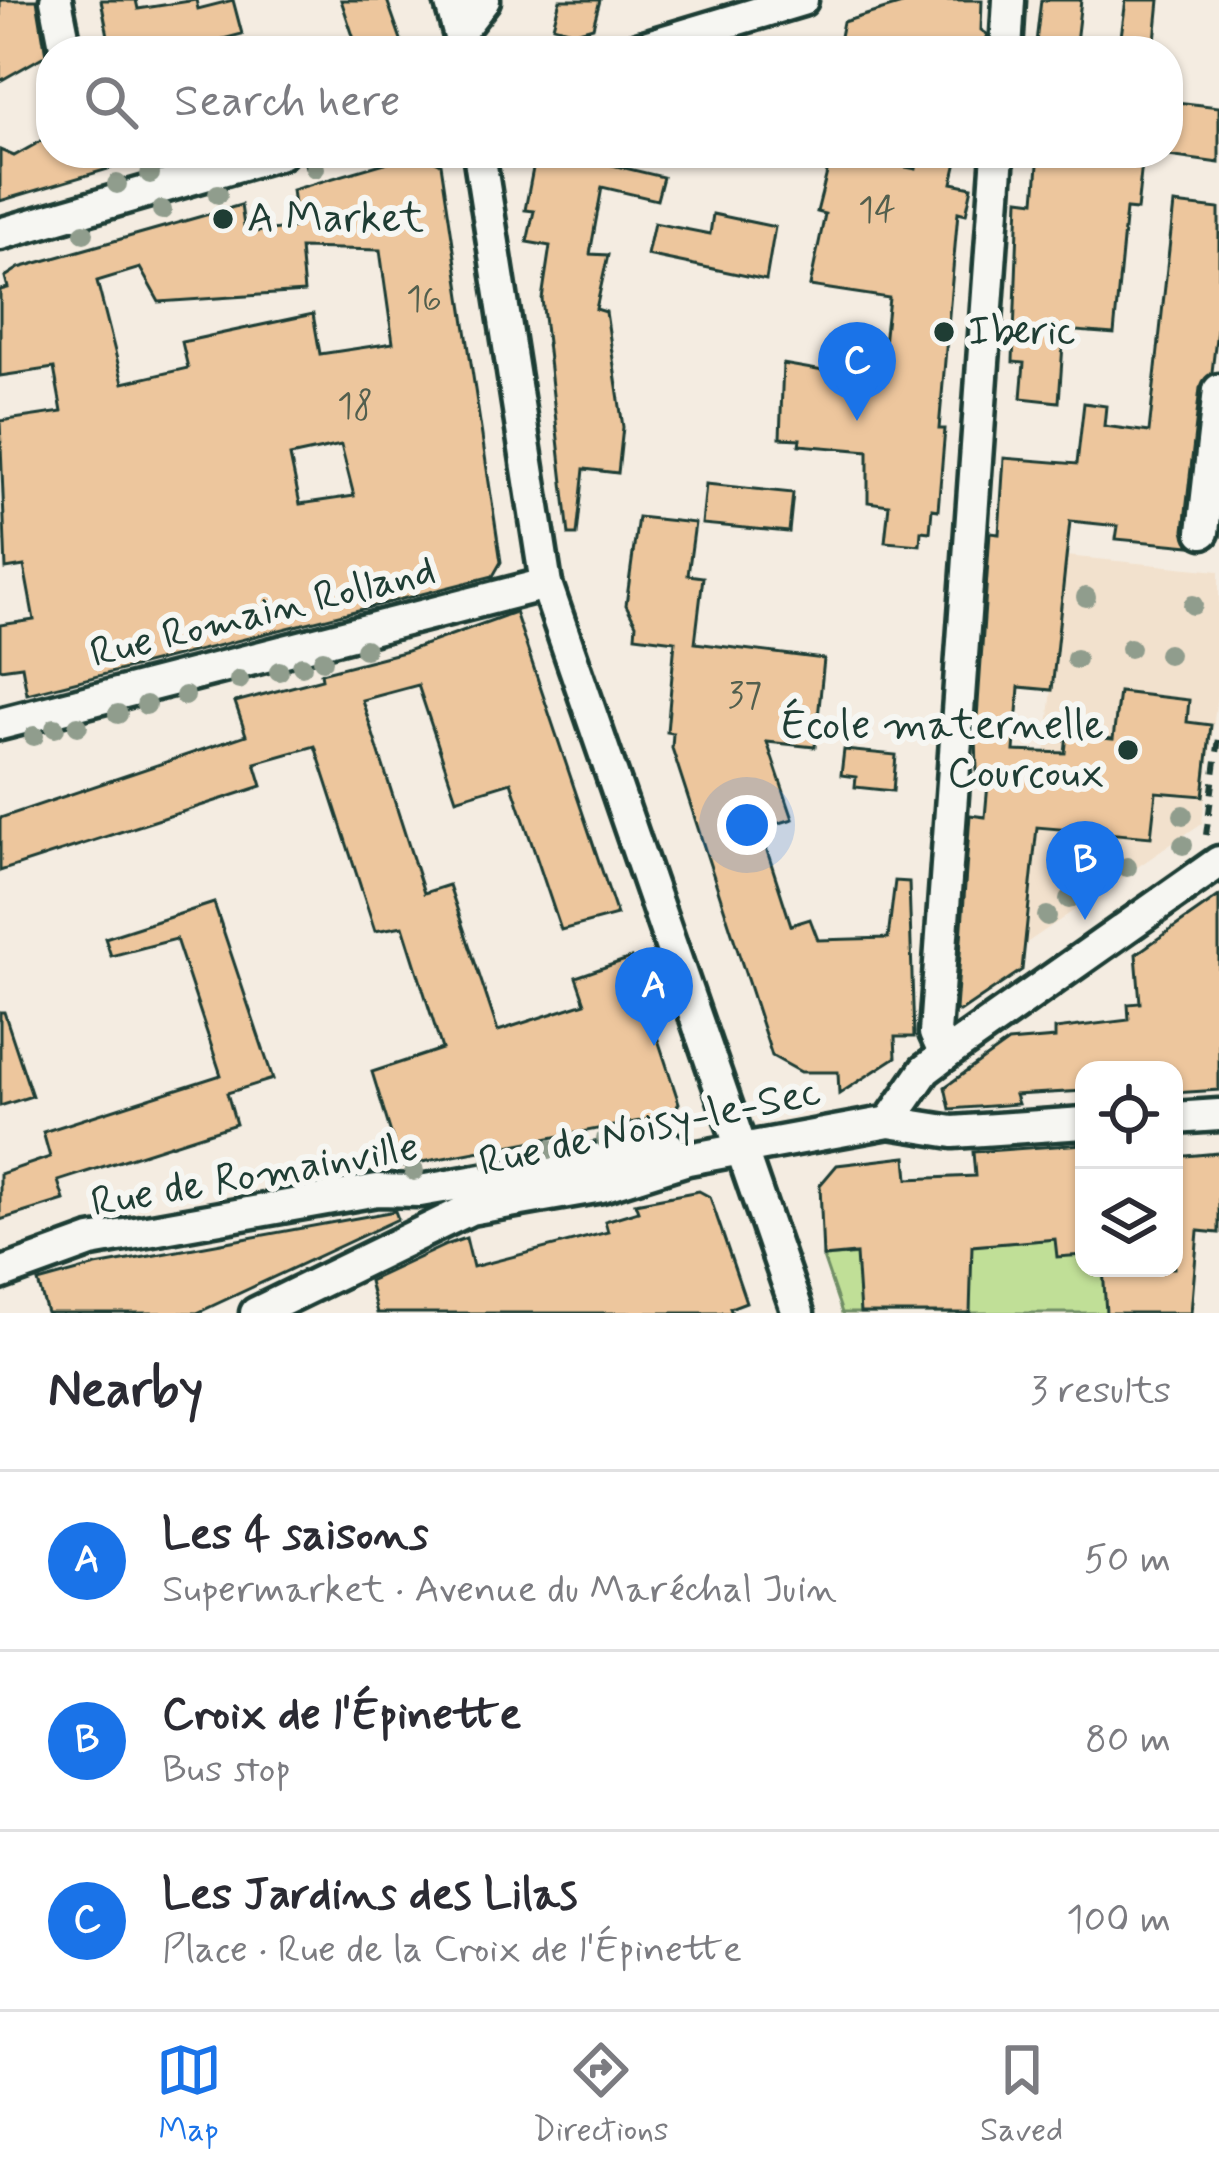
<!DOCTYPE html>
<meta charset="utf-8">
<style>
:root{--surface:#fff;--page:#f7f7f7;--text:#2b2b33;--muted:#7c7c81;--line:#e1e1e2;--accent:#1a73e8}
body{margin:0;font-family:Mynerve,sans-serif;background:var(--page);color:var(--text)}
.controls{position:absolute;right:36px;bottom:36px;display:grid;overflow:hidden;border-radius:24px;box-shadow:0 3px 9px #0004}
.controls button{width:108px;height:108px;display:grid;place-items:center;padding:0;border:0;border-bottom:3px solid var(--line);background:var(--surface);color:var(--text);font:60px sans-serif}
.you{position:absolute;left:747px;top:825px;width:42px;height:42px;margin:-30px;border:9px solid #fff;border-radius:50%;background:#1a73e8;box-shadow:0 0 0 18px #1a73e833}
.badge{display:grid;place-items:center;width:78px;height:78px;border-radius:50%;background:var(--accent);color:#fff;font-size:39px;font-weight:700}
.pin{position:absolute;translate:-50% -99px;filter:drop-shadow(0 3px 6px #0008)}
.pin::after{content:'';position:absolute;top:63px;width:42px;height:36px;background:inherit;clip-path:polygon(0 0,100% 0,50% 100%)}
.list{margin:0;padding:0;list-style:none}
h2{display:flex;justify-content:space-between;align-items:center;height:156px;margin:0;padding:0 48px;font-size:51px}
h2 small{font-size:39px;font-weight:400;color:var(--muted)}
.list li{display:grid;grid-template-columns:78px 1fr auto;gap:36px;align-items:center;box-sizing:border-box;height:180px;padding:0 48px;border-top:3px solid var(--line)}
.list b{display:block;font-size:45px;white-space:nowrap}
.list p{margin:0;font-size:39px;white-space:nowrap;color:var(--muted)}
.list em{font-size:39px;font-style:normal;color:var(--muted)}
.icon{flex:none;width:66px;height:66px;fill:none;stroke:currentColor;stroke-width:2;stroke-linecap:round;stroke-linejoin:round}
.map{position:relative;flex:none;width:1219px;height:1313px;overflow:hidden}
.search{position:absolute;background:var(--surface);box-shadow:0 3px 9px #0004;left:36px;right:36px;top:36px;height:132px;display:flex;align-items:center;gap:30px;box-sizing:border-box;padding:0 42px;border-radius:48px;color:var(--muted);font-size:45px}
.sheet{height:696px;background:var(--surface)}
nav{display:flex;justify-content:space-around;align-items:center;box-sizing:border-box;height:168px;border-top:3px solid var(--line);background:var(--surface);font-size:33px;color:var(--muted)}
nav a{display:grid;justify-items:center;gap:6px}
nav .on{color:var(--accent)}
.map>svg:first-child{display:block}
</style>
<div class="map">
<svg width="1219" height="1313" viewBox="0 0 1219 1313">
<rect width="100%" height="100%" fill="#f4ece1"/>
<filter id="ink" filterUnits="userSpaceOnUse"><feTurbulence type="fractalNoise" baseFrequency=".00833" numOctaves="2"/><feDisplacementMap in="SourceGraphic" scale="24" xChannelSelector="R" yChannelSelector="G"/><feConvolveMatrix kernelMatrix="1 2 1 2 8 2 1 2 1" color-interpolation-filters="sRGB"/></filter>
<g filter="url(#ink)">
<path fill="#f2e1cd" d="M 1066,556 L 1219,571 L 1219,679 L 1202,823 L 1025,944 Z"/>
<path fill="#c0df97" stroke="#708e66" stroke-width="3" d="M 1084,1237 L 1084,1268 L 1127,1268 L 1124,1313 L 842,1313 L 823,1257 Z"/>
<g fill="#edc69d" stroke="#1f3d34" stroke-width="3" fill-rule="evenodd">
<path d="M 0,0 L 37,0 L 46,55 L 0,81 Z"/>
<path d="M 101,0 L 136,0 L 138,9 L 196,0 L 198,9 L 233,0 L 242,34 L 178,51 L 111,51 Z"/>
<path d="M 341,0 L 387,0 L 405,51 L 358,51 Z"/>
<path d="M 560,0 L 600,0 L 593,27 L 575,32 L 553,26 Z"/>
<path d="M 915,0 L 982,0 L 981,30 L 987,34 L 987,51 L 837,51 L 843,22 Z"/>
<path d="M 1041,0 L 1081,0 L 1075,51 L 1035,51 Z"/>
<path d="M 1126,0 L 1159,0 L 1154,51 L 1119,51 Z"/>
<path d="M 1168,101 L 1219,107 L 1219,163 L 1168,156 Z"/>
<path d="M 43,140 L 51,153 L 142,153 L 142,159 L 0,201 L 0,150 L 14,156 Z"/>
<path d="M 419,153 L 441,164 L 501,562 L 493,576 L 27,694 L 22,666 L 0,669 L 0,625 L 34,620 L 24,566 L 6,569 L 0,421 L 62,412 L 54,368 L 0,376 L 0,290 L 8,288 L 5,277 L 19,268 L 241,205 L 245,233 L 297,227 L 292,190 ZM 300,248 L 380,250 L 393,343 L 320,354 L 313,314 L 182,342 L 188,368 L 123,383 L 97,281 L 140,268 L 159,302 L 304,292 ZM 341,445 L 354,496 L 300,504 L 290,456 Z"/>
<path d="M 536,153 L 597,153 L 595,161 L 663,177 L 657,200 L 602,187 L 590,254 L 608,255 L 596,309 L 606,312 L 623,427 L 618,473 L 584,469 L 577,535 L 569,535 L 542,299 L 550,246 L 527,242 L 534,211 L 525,210 Z"/>
<path d="M 832,153 L 916,169 L 919,153 L 959,153 L 952,183 L 972,187 L 966,214 L 958,212 L 939,429 L 945,429 L 938,510 L 932,509 L 930,532 L 921,531 L 920,545 L 885,542 L 889,505 L 868,502 L 868,451 L 799,445 L 800,439 L 780,438 L 783,364 L 875,380 L 878,352 L 883,353 L 889,298 L 810,286 L 825,214 L 817,212 Z"/>
<path d="M 1039,153 L 1143,153 L 1137,210 L 1126,209 L 1114,334 L 1064,330 L 1059,402 L 1021,398 L 1024,363 L 1013,362 L 1019,199 L 1035,201 Z"/>
<path d="M 1174,204 L 1219,209 L 1219,312 L 1212,372 L 1200,388 L 1184,530 L 1190,546 L 1116,539 L 1118,526 L 1070,521 L 1052,690 L 1019,687 L 1014,751 L 1065,753 L 1067,734 L 1113,739 L 1119,692 L 1189,700 L 1187,722 L 1211,725 L 1203,796 L 1156,792 L 1151,837 L 1037,827 L 1022,970 L 960,1012 L 956,1010 L 970,815 L 985,817 L 989,773 L 977,772 L 976,732 L 990,533 L 999,534 L 1004,458 L 1077,464 L 1084,403 L 1106,406 L 1104,426 L 1149,432 Z"/>
<path d="M 713,214 L 775,227 L 766,280 L 647,255 L 654,223 L 710,234 Z"/>
<path d="M 706,484 L 793,493 L 789,532 L 702,524 Z"/>
<path d="M 638,517 L 695,523 L 688,575 L 703,577 L 695,643 L 824,659 L 815,747 L 767,742 L 793,819 L 760,829 L 791,925 L 810,919 L 818,940 L 888,938 L 895,881 L 909,882 L 914,1037 L 895,1037 L 896,1057 L 839,1094 L 838,1072 L 801,1072 L 772,1056 L 672,748 L 673,733 L 667,732 L 675,641 L 635,636 L 636,624 L 626,605 Z"/>
<path d="M 515,612 L 617,915 L 561,930 L 511,782 L 456,799 L 418,685 L 362,700 L 424,893 L 449,885 L 498,1031 L 585,1003 L 576,977 L 631,958 L 679,1103 L 672,1115 L 401,1166 L 372,1072 L 442,1049 L 403,926 L 375,931 L 315,746 L 255,763 L 262,786 L 0,871 L 0,818 L 246,735 L 235,702 L 322,679 L 321,673 L 407,651 Z"/>
<path d="M 844,750 L 896,755 L 893,791 L 855,787 L 856,777 L 841,775 Z"/>
<path d="M 1219,896 L 1219,1090 L 1174,1093 L 1174,1070 L 1084,1070 L 1084,1091 L 1015,1095 L 1018,1104 L 950,1109 L 945,1087 L 1008,1042 L 1055,1038 L 1055,1029 L 1129,1020 L 1128,1004 L 1140,1003 L 1136,954 Z"/>
<path d="M 214,903 L 273,1079 L 227,1093 L 236,1124 L 58,1181 L 64,1200 L 0,1220 L 0,1174 L 50,1157 L 43,1132 L 221,1075 L 176,939 L 111,956 L 105,938 Z"/>
<path d="M 0,1012 L 4,1012 L 32,1096 L 0,1106 Z"/>
<path d="M 1084,1144 L 1084,1255 L 1057,1257 L 1055,1239 L 972,1246 L 970,1313 L 860,1313 L 856,1254 L 823,1257 L 820,1185 L 837,1165 L 906,1157 L 908,1179 L 975,1176 L 973,1152 Z"/>
<path d="M 1219,1153 L 1219,1233 L 1198,1231 L 1191,1313 L 1106,1313 L 1103,1268 L 1174,1268 L 1174,1157 Z"/>
<path d="M 699,1191 L 710,1197 L 746,1302 L 730,1308 L 732,1313 L 377,1313 L 369,1281 L 446,1245 L 466,1238 L 473,1267 L 608,1232 L 605,1221 L 638,1211 L 635,1203 Z"/>
<path d="M 395,1211 L 398,1219 L 197,1313 L 47,1313 L 38,1282 L 96,1266 Z"/>
</g>
<g fill="none" stroke-linecap="round" stroke-linejoin="round">
<g stroke="#1f3d34" stroke-width="39">
<g id="minor">
<path d="M 56,0 L 66,51"/>
<path d="M 450,0 L 464,51"/>
<path d="M 460,31 L 484,0"/>
<path d="M 631,51 L 802,0"/>
<path d="M 1006,51 L 1009,0"/>
<path d="M 479,153 L 546,584 L 798,1313"/>
<path d="M 0,234 L 281,153"/>
<path d="M 1203,532 L 1219,390"/>
<path d="M 0,724 L 546,584"/>
<path d="M 945,1055 L 935,1033 L 998,153"/>
<path d="M 1174,1118 L 1219,1115"/>
<path d="M 889,1122 L 925,1070 L 945,1055 L 1219,862"/>
<path d="M 0,1274 L 91,1241 L 377,1190 L 420,1191 L 669,1147"/>
<path d="M 256,1313 L 470,1209 L 602,1186 L 688,1159 L 889,1122 L 953,1132 L 1084,1123"/>
</g>
</g>
<g stroke="#1f3d34" stroke-width="6" stroke-dasharray="12 9" stroke-linecap="butt">
<path d="M 304,166 L 350,153"/>
<path d="M 1206,835 L 1219,738"/>
</g>
<use href="#minor" stroke="#f6f6f2" stroke-width="30"/>
</g>
<g fill="#909d8d">
<circle cx="315" cy="168" r="10"/>
<circle cx="150" cy="174" r="10"/>
<circle cx="117" cy="184" r="10"/>
<circle cx="218" cy="194" r="10"/>
<circle cx="162" cy="210" r="10"/>
<circle cx="84" cy="233" r="10"/>
<circle cx="1086" cy="597" r="10"/>
<circle cx="1193" cy="605" r="10"/>
<circle cx="1130" cy="648" r="10"/>
<circle cx="365" cy="649" r="10"/>
<circle cx="1168" cy="654" r="10"/>
<circle cx="1076" cy="659" r="10"/>
<circle cx="323" cy="660" r="10"/>
<circle cx="302" cy="666" r="10"/>
<circle cx="279" cy="671" r="10"/>
<circle cx="239" cy="680" r="10"/>
<circle cx="185" cy="696" r="10"/>
<circle cx="146" cy="705" r="10"/>
<circle cx="118" cy="714" r="10"/>
<circle cx="78" cy="726" r="10"/>
<circle cx="55" cy="728" r="10"/>
<circle cx="34" cy="736" r="10"/>
<circle cx="1183" cy="815" r="10"/>
<circle cx="1183" cy="845" r="10"/>
<circle cx="1127" cy="867" r="10"/>
<circle cx="1099" cy="879" r="10"/>
<circle cx="1069" cy="899" r="10"/>
<circle cx="1047" cy="916" r="10"/>
<circle cx="664" cy="1129" r="10"/>
<circle cx="635" cy="1135" r="10"/>
<circle cx="606" cy="1139" r="10"/>
<circle cx="550" cy="1149" r="10"/>
<circle cx="520" cy="1156" r="10"/>
<circle cx="491" cy="1162" r="10"/>
<circle cx="414" cy="1171" r="10"/>
</g>
</g>
<g fill="#1f3d34" stroke="#f6f6f2" stroke-width="4.5">
<circle cx="223" cy="219" r="12"/>
<circle cx="944" cy="332" r="12"/>
<circle cx="1128" cy="750" r="12"/>
</g>
<g text-anchor="middle" dominant-baseline="central" stroke-width="12" stroke-linejoin="round" paint-order="stroke">
<g font-size="36" fill="#525f4e">
<text x="877" y="211">14</text>
<text x="424" y="300">16</text>
<text x="355" y="407">18</text>
<text x="745" y="696">37</text>
</g>
<g font-size="42" fill="#1f3d34" stroke="#f6f6f2" text-anchor="start">
<text x="247" y="219">A Market</text>
<text x="968" y="332">Iberic</text>
<text x="1104" y="726" text-anchor="end">École maternelle<tspan x="1104" dy="48">Courcoux</tspan></text>
</g>
<g font-size="42" fill="#1f3d34" stroke="#f6f6f2">
<text transform="translate(263 613) rotate(-14)">Rue Romain Rolland</text>
<text transform="translate(650 1128) rotate(-12)">Rue de Noisy-le-Sec</text>
<text transform="translate(255 1176) rotate(-10)">Rue de Romainville</text>
</g>
</g>
</svg>
<div class="controls">
<button><svg class="icon" aria-label="locate" viewBox="0 0 24 24"><circle cx="12" cy="12" r="6"/><path d="M12 2v4M12 18v4M2 12h4M18 12h4"/></svg></button>
<button><svg class="icon" aria-label="layers" viewBox="0 0 24 24"><path d="M12 4l9 5-9 5-9-5zM3 14l9 5 9-5"/></svg></button>
</div>
<div class="you"></div>
<div class="pin badge" style="left:654px;top:1046px">A</div>
<div class="pin badge" style="left:1085px;top:920px">B</div>
<div class="pin badge" style="left:857px;top:421px">C</div>
<div class="search"><svg class="icon" aria-label="search" viewBox="0 0 24 24"><circle cx="10" cy="10" r="6"/><path d="M15 15l6 6"/></svg>Search here</div>
</div>
<section class="sheet">
<h2>Nearby<small>3 results</small></h2>
<ul class="list">
<li><span class="badge">A</span><div><b>Les 4 saisons</b><p>Supermarket · Avenue du Maréchal Juin</p></div><em>50 m</em></li>
<li><span class="badge">B</span><div><b>Croix de l'Épinette</b><p>Bus stop</p></div><em>80 m</em></li>
<li><span class="badge">C</span><div><b>Les Jardins des Lilas</b><p>Place · Rue de la Croix de l'Épinette</p></div><em>100 m</em></li>
</ul>
</section>
<nav>
<a class="on"><svg class="icon" aria-label="map" viewBox="0 0 24 24"><path d="M3 6l6-2 6 2 6-2v14l-6 2-6-2-6 2zM9 4v14M15 6v14"/></svg>Map</a>
<a><svg class="icon" aria-label="directions" viewBox="0 0 24 24"><path d="M12 3l9 9-9 9-9-9zM9 14v-3h6M13 9l2 2-2 2"/></svg>Directions</a>
<a><svg class="icon" aria-label="saved" viewBox="0 0 24 24"><path d="M7 4h10v16l-5-4-5 4z"/></svg>Saved</a>
</nav>
